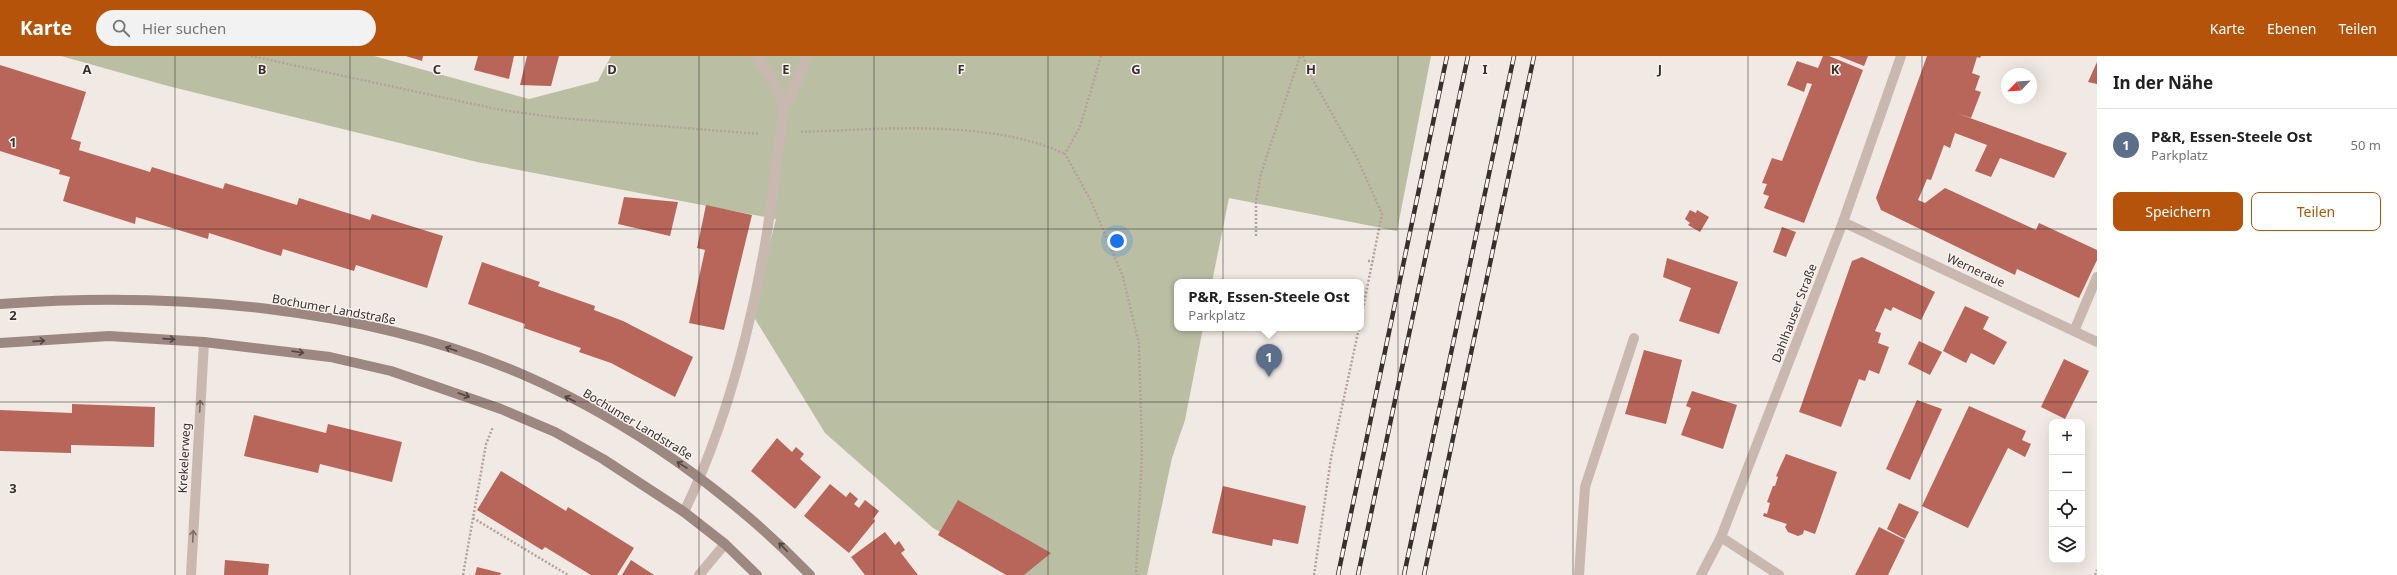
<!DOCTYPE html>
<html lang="de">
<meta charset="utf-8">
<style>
:root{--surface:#fff;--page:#f2f2f2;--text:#202124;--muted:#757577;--line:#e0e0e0;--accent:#b45309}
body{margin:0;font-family:"Noto Sans",sans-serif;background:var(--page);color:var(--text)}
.controls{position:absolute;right:12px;bottom:12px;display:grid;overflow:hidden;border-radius:8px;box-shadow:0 4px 16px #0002}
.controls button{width:36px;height:36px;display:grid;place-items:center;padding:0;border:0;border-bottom:1px solid var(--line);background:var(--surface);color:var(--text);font:20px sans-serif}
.compass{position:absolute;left:2001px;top:12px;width:36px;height:36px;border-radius:50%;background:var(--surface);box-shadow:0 4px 16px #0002;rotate:245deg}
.you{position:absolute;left:1117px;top:185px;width:14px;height:14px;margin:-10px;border:3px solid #fff;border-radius:50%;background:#1a73e8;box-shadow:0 0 0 6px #1a73e833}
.badge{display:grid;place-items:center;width:26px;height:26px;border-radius:50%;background:var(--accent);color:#fff;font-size:13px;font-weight:700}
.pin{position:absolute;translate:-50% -33px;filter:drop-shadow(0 1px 2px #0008)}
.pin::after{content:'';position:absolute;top:21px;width:14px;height:12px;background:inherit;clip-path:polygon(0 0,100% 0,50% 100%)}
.popup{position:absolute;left:1174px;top:223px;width:190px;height:52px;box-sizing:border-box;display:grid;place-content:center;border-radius:8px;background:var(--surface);filter:drop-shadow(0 1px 3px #0005);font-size:13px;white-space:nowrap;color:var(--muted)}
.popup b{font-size:15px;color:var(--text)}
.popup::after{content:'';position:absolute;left:50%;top:100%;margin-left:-8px;border:8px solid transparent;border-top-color:var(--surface)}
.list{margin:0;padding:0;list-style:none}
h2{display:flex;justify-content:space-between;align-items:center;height:52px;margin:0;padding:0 16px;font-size:17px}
h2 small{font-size:13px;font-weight:400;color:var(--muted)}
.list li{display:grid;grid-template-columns:26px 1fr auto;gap:12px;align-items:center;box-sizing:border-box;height:72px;padding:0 16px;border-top:1px solid var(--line)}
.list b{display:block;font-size:15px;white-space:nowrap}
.list p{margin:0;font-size:13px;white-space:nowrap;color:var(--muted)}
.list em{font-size:13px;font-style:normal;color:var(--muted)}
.actions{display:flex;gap:8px;padding:12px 16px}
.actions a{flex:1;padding:9px 0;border:1px solid var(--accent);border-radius:8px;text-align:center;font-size:14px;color:var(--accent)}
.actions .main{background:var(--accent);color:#fff}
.icon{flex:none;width:22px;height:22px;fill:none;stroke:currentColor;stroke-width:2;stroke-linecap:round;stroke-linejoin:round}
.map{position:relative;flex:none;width:2097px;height:519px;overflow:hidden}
header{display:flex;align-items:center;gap:24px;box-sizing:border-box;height:56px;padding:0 20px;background:var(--accent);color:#fff}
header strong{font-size:19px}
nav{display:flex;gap:22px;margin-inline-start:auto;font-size:14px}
.search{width:280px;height:36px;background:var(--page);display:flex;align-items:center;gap:10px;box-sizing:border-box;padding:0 14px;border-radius:22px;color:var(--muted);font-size:15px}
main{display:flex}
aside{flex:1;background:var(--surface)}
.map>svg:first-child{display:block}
</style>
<header>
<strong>Karte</strong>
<div class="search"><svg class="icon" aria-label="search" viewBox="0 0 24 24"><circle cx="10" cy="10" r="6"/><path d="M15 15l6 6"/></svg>Hier suchen</div>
<nav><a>Karte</a><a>Ebenen</a><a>Teilen</a></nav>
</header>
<main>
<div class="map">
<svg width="2097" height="519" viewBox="0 0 2097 519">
<rect width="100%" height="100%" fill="#f1e9e3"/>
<path fill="#babfa4" d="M 61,0 L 374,0 L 529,43 L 598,25 L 611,0 L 1431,0 L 1397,175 L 1229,142 L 1212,226 L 1177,226 L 1177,272 L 1203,272 L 1185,364 L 1172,402 L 1147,519 L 1019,519 L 933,472 L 825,377 L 752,258 L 776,163 L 477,106 L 168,30 Z"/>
<g fill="#b8655a">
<path d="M 406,0 L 423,0 L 422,5 Z"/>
<path d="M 478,0 L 514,0 L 509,23 L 474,14 Z"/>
<path d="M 527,0 L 559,0 L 551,30 L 520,29 Z"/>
<path d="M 1823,0 L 1829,0 L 1863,14 L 1804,167 L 1764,152 L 1769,140 L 1763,138 L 1767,128 L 1762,127 L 1772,102 L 1782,105 L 1812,28 L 1807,27 L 1804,36 L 1787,29 L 1797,5 L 1818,12 Z"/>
<path d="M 1839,0 L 1868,0 L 1864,10 Z"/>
<path d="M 1927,0 L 1981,0 L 1980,2 L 1977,1 L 1972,17 L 1980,20 L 1975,34 L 1981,36 L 1971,62 L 1956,57 L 2067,97 L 2054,122 L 2000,102 L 1991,121 L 1975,115 L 1987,89 L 1955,77 L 1950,92 L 1944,89 L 1931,124 L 1927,123 L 1918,144 L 1925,147 L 1945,132 L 2036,174 L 2039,167 L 2097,194 L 2097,204 L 2079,242 L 2017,213 L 2015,219 L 1881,154 L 1876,142 Z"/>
<path d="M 2097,6 L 2097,28 L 2088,26 Z"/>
<path d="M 0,9 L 86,36 L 71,83 L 81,86 L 79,94 L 150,116 L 152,111 L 223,133 L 225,127 L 297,149 L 299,142 L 370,164 L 372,158 L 443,180 L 427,232 L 356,209 L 354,215 L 283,193 L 281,200 L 209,177 L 208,183 L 136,161 L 135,168 L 63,145 L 70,121 L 59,118 L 60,114 L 0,95 Z"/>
<path d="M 624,141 L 678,146 L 670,180 L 618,168 Z"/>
<path d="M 706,149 L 752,159 L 724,274 L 689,267 L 705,194 L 697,192 Z"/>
<path d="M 1690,154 L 1696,157 L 1697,154 L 1709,161 L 1700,176 L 1688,169 L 1690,167 L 1685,163 Z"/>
<path d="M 1782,171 L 1796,176 L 1786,201 L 1773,196 Z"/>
<path d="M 1862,201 L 1935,236 L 1921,264 L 1893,251 L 1891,255 L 1885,252 L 1875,275 L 1881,277 L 1878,287 L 1889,291 L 1879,318 L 1869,314 L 1865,325 L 1859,323 L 1841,371 L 1799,356 L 1852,205 Z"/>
<path d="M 1667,202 L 1738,226 L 1719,278 L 1679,265 L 1691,232 L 1663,221 Z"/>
<path d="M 482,206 L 540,226 L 538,230 L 595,250 L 594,254 L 623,265 L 693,301 L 675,341 L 611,307 L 579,296 L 581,292 L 524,272 L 525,268 L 468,248 Z"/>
<path d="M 1965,250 L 1989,261 L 1983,273 L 2007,286 L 1994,309 L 1971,297 L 1966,307 L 1943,295 Z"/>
<path d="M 1919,285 L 1942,296 L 1930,319 L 1908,308 Z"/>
<path d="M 1644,294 L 1682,304 L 1666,368 L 1625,358 Z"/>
<path d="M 2064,303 L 2089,315 L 2065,363 L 2041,351 Z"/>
<path d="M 1692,335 L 1737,349 L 1723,393 L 1681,379 L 1691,352 L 1686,350 Z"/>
<path d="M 1917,344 L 1942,353 L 1910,424 L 1886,413 Z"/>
<path d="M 72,348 L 155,351 L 154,391 L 71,389 L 71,397 L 0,395 L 0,354 L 72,357 Z"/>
<path d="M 1969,350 L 2026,375 L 2022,384 L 2031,388 L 2025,401 L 2008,392 L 1968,472 L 1922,450 Z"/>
<path d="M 254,359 L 326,377 L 328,368 L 402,386 L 392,426 L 320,408 L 318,417 L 244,400 Z"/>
<path d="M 777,382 L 792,396 L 796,391 L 804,398 L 800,403 L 821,421 L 795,453 L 751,415 Z"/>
<path d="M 1786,398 L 1837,416 L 1815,478 L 1804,474 L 1803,478 L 1798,480 L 1788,476 L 1785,471 L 1787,468 L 1763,460 L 1764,457 L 1767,458 L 1770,447 L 1767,446 L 1773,430 L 1775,430 L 1778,421 L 1776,420 Z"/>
<path d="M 501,415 L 566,455 L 568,451 L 634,492 L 617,519 L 591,519 L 545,491 L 542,494 L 477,454 Z"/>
<path d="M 830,428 L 846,441 L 850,436 L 858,443 L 854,448 L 859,452 L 865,444 L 879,455 L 873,463 L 875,465 L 849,497 L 804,460 Z"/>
<path d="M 1223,430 L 1306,450 L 1298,488 L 1273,483 L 1272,490 L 1212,477 Z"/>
<path d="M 958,444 L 1051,497 L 1024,519 L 1006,519 L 938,479 Z"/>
<path d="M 1899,447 L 1919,456 L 1905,483 L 1887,473 Z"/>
<path d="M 1879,471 L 1905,484 L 1888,519 L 1855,519 Z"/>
<path d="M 885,476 L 895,489 L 899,485 L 905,494 L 901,497 L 918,519 L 865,519 L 851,501 Z"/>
<path d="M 225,504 L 269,508 L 268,519 L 224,519 Z"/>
<path d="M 631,504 L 654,519 L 622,519 Z"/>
<path d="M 477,511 L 501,517 L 500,519 L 475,519 Z"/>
</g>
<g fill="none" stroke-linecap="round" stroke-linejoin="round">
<g stroke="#b4a29a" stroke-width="2.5" stroke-dasharray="2 2" stroke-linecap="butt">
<path d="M 251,0 L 501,54 L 560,62 L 760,78"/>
<path d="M 1101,0 L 1080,71 L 1065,98 L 1091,145 L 1123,221 L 1139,288 L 1142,396 L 1136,519"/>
<path d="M 1303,0 L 1313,24 L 1358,104 L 1382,158 L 1361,262"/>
<path d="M 801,76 C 883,73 991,63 1065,98"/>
<path d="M 1256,180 L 1256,145 L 1261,118 L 1300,0"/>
<path d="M 1368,205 L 1373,205"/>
<path d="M 473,462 L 568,519"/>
<path d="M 463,519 L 486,388 L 493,371"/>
<path d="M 1314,519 L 1331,402 L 1359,272"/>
<path d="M 2095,519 L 2097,514"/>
</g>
<g stroke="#c9b8b0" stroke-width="10">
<path d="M 783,48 L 790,43 L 807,0"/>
<path d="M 2074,275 L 2097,221"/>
<path d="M 699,519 L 725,488"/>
<path d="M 1579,519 L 1585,431 L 1634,282"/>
</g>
<g stroke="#c9b8b0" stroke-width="10">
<path d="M 1843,166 L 2097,286"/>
<path d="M 684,456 C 735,351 765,217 777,101 C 778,89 785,57 782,47 C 778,29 766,15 756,0"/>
<path d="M 1721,481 L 1779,519"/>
<path d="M 191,519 L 204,286"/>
<path d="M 1701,519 L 1721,481 L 1843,166 L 1901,0"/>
</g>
<g stroke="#9c8881" stroke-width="10">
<path d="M 0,248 C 172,235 364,250 524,319 C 629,365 731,437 810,519"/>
<path d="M 0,287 L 109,280 L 204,286 L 330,301 L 391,315 L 501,353 L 555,376 L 603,403 L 684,456 L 725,488 L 757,519"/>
</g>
<g stroke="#392f2d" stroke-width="4.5">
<g id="rail">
<path d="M 1338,519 L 1447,0"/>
<path d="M 1358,519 L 1468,0"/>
<path d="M 1404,519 L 1514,0"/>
<path d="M 1424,519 L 1534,0"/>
</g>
</g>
<use href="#rail" stroke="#f9f3ef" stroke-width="3" stroke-dasharray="9" stroke-linecap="butt"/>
</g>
<defs><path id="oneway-shaft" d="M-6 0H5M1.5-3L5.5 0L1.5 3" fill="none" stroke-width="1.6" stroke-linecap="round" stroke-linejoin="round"/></defs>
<g stroke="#524542">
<use href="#oneway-shaft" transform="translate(169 283) rotate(4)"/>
<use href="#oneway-shaft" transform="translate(39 285) rotate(-4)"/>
<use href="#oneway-shaft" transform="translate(451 293) rotate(-161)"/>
<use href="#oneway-shaft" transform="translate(298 296) rotate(8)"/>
<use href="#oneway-shaft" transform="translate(464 339) rotate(20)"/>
<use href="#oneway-shaft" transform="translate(570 343) rotate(-153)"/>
<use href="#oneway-shaft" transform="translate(682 409) rotate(-148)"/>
<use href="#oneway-shaft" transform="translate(783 491) rotate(-134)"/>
</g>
<g stroke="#7a6d68">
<use href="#oneway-shaft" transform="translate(200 350) rotate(-87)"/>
<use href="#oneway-shaft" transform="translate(193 480) rotate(-87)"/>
</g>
<path fill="none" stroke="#392f2d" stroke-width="1" stroke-opacity="0.55" d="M 175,0 L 175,519M 350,0 L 350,519M 524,0 L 524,519M 699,0 L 699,519M 874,0 L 874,519M 1048,0 L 1048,519M 1223,0 L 1223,519M 1398,0 L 1398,519M 1573,0 L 1573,519M 1748,0 L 1748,519M 1922,0 L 1922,519M 0,173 L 2097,173M 0,346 L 2097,346"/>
<g text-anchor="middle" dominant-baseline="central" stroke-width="3" stroke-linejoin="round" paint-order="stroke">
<g font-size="12" fill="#392f2d" stroke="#f9f3ef">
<text transform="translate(1976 214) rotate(25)">Werneraue</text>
<text transform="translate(334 253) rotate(10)">Bochumer Landstraße</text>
<text transform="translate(1794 257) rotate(-69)">Dahlhauser Straße</text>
<text transform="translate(638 368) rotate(31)">Bochumer Landstraße</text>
<text transform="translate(184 402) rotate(-87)">Krekelerweg</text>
</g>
</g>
<g font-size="13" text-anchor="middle" font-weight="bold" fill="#392f2d" stroke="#f9f3ef" stroke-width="3" stroke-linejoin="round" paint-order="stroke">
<text x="87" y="18">A</text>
<text x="262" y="18">B</text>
<text x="437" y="18">C</text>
<text x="612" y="18">D</text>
<text x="786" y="18">E</text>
<text x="961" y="18">F</text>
<text x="1136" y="18">G</text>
<text x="1311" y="18">H</text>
<text x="1485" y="18">I</text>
<text x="1660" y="18">J</text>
<text x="1835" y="18">K</text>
<text x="13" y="91">1</text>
<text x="13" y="264">2</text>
<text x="13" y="437">3</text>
</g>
</svg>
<div class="controls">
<button>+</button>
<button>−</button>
<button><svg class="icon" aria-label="locate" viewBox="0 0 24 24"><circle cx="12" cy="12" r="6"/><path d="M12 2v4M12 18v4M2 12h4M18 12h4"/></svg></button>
<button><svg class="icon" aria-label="layers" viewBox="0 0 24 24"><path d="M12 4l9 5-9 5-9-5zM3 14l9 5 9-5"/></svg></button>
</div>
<svg class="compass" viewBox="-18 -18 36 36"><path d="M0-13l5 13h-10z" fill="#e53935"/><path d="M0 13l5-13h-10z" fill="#757577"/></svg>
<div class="you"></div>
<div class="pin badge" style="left:1269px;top:321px;background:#5c6f8a">1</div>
<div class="popup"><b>P&amp;R, Essen-Steele Ost</b>Parkplatz</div>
</div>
<aside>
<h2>In der Nähe<small></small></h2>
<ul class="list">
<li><span class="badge" style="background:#5c6f8a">1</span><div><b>P&amp;R, Essen-Steele Ost</b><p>Parkplatz</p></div><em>50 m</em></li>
</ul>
<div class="actions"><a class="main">Speichern</a><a>Teilen</a></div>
</aside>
</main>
